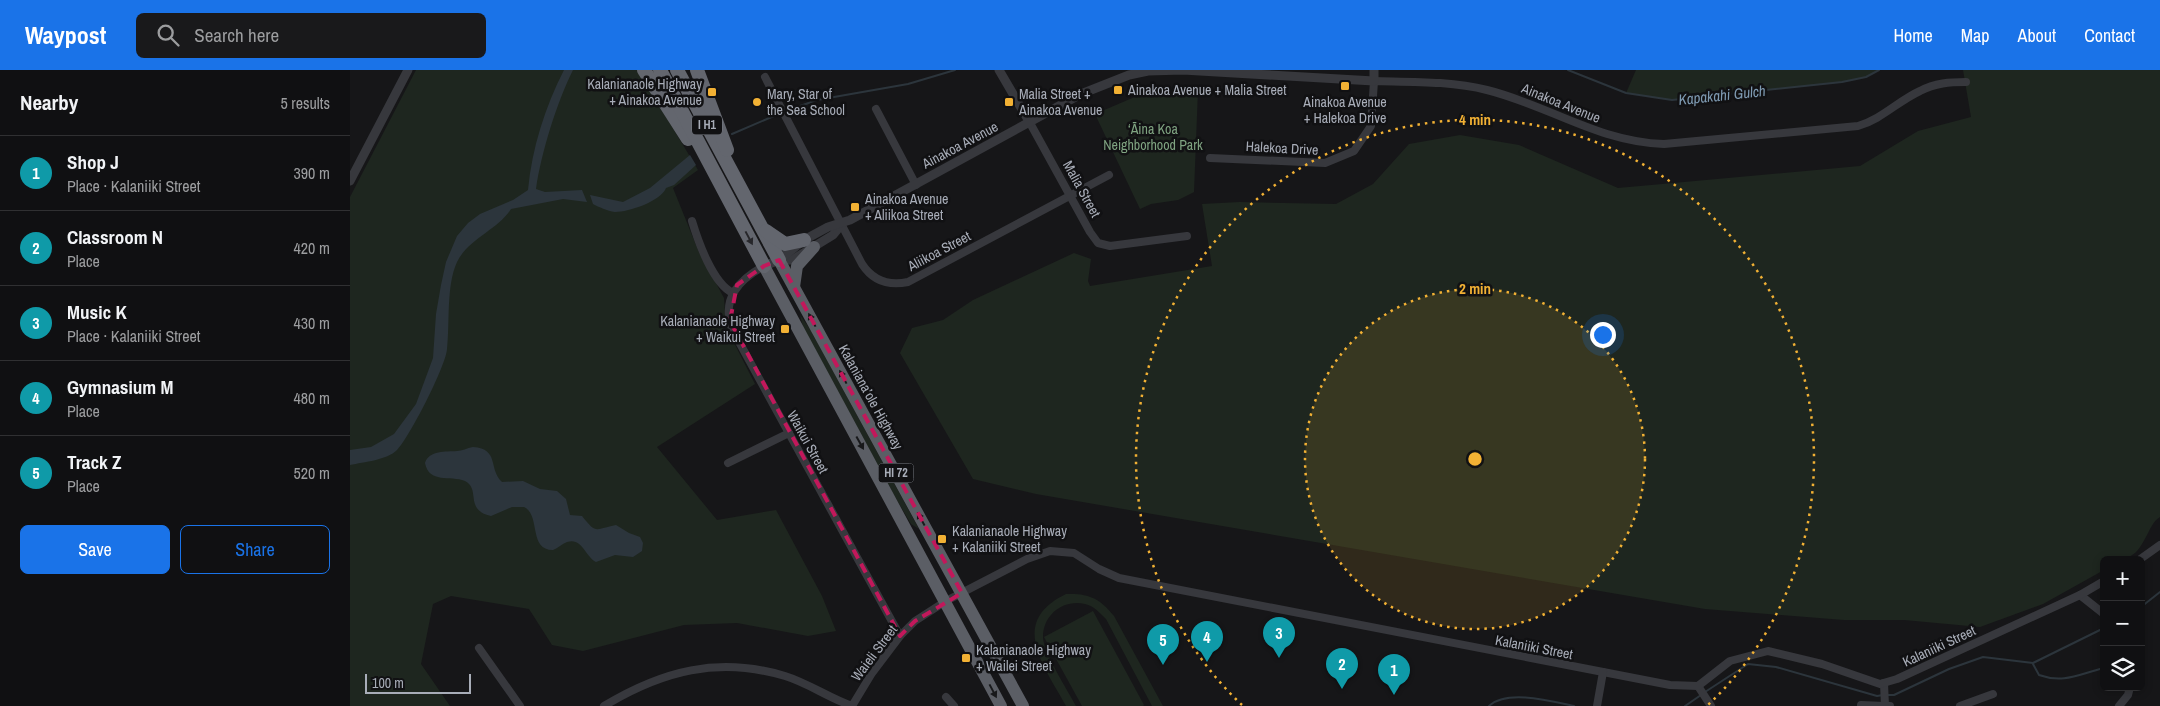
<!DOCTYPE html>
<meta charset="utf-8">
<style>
:root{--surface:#101012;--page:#19191b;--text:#f1f3f6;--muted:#9c9d9f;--line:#303032;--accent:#1a73e8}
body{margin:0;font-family:"Archivo Narrow",sans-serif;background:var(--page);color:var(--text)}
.controls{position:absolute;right:15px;bottom:15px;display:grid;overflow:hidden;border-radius:8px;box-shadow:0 2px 8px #0003}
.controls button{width:45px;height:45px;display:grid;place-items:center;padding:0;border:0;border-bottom:1px solid var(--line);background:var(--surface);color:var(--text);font:25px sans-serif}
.scale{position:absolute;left:15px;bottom:12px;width:106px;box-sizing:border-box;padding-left:5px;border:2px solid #a8adb8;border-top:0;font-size:14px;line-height:18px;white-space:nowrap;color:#a8adb8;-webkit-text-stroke:4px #111113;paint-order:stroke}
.you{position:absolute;left:1252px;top:264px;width:18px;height:18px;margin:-12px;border:4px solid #fff;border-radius:50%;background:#1a73e8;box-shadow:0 0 0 8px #1a73e833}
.badge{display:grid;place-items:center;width:32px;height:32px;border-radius:50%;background:var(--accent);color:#fff;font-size:16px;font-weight:700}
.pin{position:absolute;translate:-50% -41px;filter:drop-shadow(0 1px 2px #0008)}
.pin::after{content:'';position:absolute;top:26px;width:18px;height:15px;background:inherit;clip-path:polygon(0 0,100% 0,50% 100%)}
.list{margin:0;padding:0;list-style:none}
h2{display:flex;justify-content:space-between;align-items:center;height:65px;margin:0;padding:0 20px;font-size:21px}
h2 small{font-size:16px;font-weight:400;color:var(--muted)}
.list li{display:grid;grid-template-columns:32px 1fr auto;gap:15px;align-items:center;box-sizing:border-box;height:75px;padding:0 20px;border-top:1px solid var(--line)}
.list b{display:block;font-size:19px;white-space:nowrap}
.list p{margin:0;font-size:16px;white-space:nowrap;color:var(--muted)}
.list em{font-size:16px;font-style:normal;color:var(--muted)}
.actions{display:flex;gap:10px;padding:15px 20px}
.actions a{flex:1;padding:11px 0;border:1px solid var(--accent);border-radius:8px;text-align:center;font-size:18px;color:var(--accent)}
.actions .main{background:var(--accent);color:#fff}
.icon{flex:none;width:28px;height:28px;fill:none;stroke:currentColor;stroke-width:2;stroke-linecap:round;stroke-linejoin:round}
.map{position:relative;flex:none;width:1810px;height:636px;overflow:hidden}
header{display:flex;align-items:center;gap:30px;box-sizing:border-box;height:70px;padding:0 25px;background:var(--accent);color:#fff}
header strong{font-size:24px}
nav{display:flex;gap:28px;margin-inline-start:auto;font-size:18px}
.search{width:350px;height:45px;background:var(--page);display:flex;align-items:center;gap:12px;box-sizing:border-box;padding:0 18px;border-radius:8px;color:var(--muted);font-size:19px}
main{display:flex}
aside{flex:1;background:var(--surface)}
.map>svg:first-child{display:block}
</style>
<header>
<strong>Waypost</strong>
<div class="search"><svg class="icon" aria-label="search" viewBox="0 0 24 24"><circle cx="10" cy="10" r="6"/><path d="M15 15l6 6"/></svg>Search here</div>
<nav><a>Home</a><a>Map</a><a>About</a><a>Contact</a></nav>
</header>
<main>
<aside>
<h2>Nearby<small>5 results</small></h2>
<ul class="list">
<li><span class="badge" style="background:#0f9aa8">1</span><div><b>Shop J</b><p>Place · Kalaniiki Street</p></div><em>390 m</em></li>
<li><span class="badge" style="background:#0f9aa8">2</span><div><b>Classroom N</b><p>Place</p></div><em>420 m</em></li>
<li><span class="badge" style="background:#0f9aa8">3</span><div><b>Music K</b><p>Place · Kalaniiki Street</p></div><em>430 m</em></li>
<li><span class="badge" style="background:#0f9aa8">4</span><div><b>Gymnasium M</b><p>Place</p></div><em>480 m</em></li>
<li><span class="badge" style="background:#0f9aa8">5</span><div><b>Track Z</b><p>Place</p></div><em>520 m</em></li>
</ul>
<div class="actions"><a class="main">Save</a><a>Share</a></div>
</aside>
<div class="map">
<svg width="1810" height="636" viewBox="0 0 1810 636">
<rect width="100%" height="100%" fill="#161618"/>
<g fill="#1e261f">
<path d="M 66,0 L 288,0 L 348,100 L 323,118 L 348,180 L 374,228 L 376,257 L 405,314 L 307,377 L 367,450 L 426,440 L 472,526 L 486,561 L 458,566 L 387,553 L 334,555 L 233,581 L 202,575 L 179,539 L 101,526 L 83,534 L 71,594 L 100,636 L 0,636 L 0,127 Z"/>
<path d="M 1286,0 L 1529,0 L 1516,7 L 1492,12 L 1322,30 L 1276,23 Z"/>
<path d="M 1613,0 L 1810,0 L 1810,447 C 1805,450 1803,454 1800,459 C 1787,485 1784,490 1754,490 L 1754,500 L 1693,534 L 1630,557 L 1554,550 L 1494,550 L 1355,539 L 686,424 L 623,409 L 550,283 L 562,258 L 593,250 L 623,230 L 724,183 L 741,189 L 738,211 L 740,216 L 862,196 L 852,134 L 890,132 L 986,134 L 1023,114 L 1059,74 L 1110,65 L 1169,75 L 1268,118 L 1510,96 L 1568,61 L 1621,47 Z"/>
<path d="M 825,20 L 848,20 L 844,122 L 828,130 L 801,134 L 790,139 L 745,44 L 787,26 Z"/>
<path d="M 450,245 L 460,259 L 569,459 L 561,454 L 545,427 L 453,257 Z"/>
<path d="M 716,524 C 738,523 750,528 764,546 L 813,636 L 802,636 L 756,549 C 750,543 744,536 735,534 C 713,529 693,545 693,567 C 693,582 718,621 726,636 L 716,636 C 694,596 658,552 716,524 Z"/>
<path d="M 743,541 L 794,635 L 793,636 L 732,636 L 694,567 Z"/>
</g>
<g fill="#2c353c">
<path d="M 214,0 L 223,0 C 207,32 191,83 186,119 L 195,122 L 232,120 L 237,132 L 213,129 L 161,139 C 148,160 119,168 107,192 C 96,216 100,253 97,279 C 96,296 59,368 47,380 C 37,390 14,392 0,395 L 0,380 L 21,377 L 44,364 L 66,334 L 83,288 L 86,244 L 91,215 L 96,192 L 107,166 L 118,153 L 130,144 L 163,130 L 178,120 C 182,78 195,37 214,0 Z"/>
<path d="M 340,85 L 346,95 L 324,115 L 316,118 C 311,131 279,142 265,142 C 257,141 249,137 243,134 L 240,125 L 273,132 L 300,118 Z"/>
<path d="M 123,377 C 150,379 138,399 152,412 L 173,411 L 190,419 L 207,421 L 216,429 L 220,445 L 232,446 C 247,465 245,459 266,455 L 279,463 L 290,467 L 293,473 L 292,481 L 283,487 L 265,485 L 246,492 C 235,486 232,467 217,472 C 212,474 208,478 203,480 C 178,480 191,445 174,437 L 162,437 L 141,446 C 114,440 131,419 115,411 C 100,405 79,414 75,393 C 79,380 96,382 107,381 C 112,381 117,378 123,377 Z"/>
</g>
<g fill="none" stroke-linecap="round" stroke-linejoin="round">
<g stroke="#2c353c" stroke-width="2">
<path d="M 1218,0 L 1276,23 L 1322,30 L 1492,12 L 1516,7 L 1529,0"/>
<path d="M 436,41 L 467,30 L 558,14 L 605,0"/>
<path d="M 382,64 L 431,43"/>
<path d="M 1791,537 L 1810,522"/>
<path d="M 1683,594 L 1689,605 C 1714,614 1729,604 1754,598"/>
<path d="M 1355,622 L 1398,594 L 1426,597 L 1527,626 L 1533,625"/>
<path d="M 1538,625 L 1544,625 L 1599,599 L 1633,587 L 1683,593 L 1754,558"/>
<path d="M 1139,636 C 1157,619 1201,631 1224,636"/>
<path d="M 1335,636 L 1351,625"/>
</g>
<g stroke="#37383d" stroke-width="8">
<path d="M 415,7 L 512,194 C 523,211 539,216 558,212 L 759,105"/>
<path d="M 526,39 L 566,115"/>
<path d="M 680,53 L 740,162 L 748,173 L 760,176 L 837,166"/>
<path d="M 860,88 L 975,93 L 1004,81 L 1021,56 L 1024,11 C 1061,12 1101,11 1137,20 C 1198,35 1248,72 1314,74 L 1508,56 C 1532,49 1548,31 1570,21 C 1585,13 1600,12 1616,12"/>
<path d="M 342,151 C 348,171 363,214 383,223"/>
<path d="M 414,196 C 389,210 371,228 382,259 L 550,566"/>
<path d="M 378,393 L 439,363"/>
<path d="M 1789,490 L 1810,475"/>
<path d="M 1730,525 L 1754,544"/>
<path d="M 129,578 L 170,636"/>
<path d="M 1534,613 L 1535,636 L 1540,636"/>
<path d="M 1348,616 L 1361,636"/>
<path d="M 596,627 L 604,636"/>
<path d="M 1511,635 L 1535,636"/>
<path d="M 254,636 C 312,601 368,586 435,606 C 458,613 479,628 502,636 L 522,603 L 550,566 L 565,551 L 596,531 L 677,489 L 700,481 L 724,483 L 749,499 L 769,508 L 1320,615 L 1348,616 L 1380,591 L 1418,581 L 1472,594 L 1530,614 L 1547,609 L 1730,525 L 1754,511"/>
<path d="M 1247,636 L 1253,602"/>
<path d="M 1610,636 L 1643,624"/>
<path d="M 1769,636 L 1778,625 L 1780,617"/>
</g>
<g stroke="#37383d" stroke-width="9">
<path d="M 649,0 L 680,53"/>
<path d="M 0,111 L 58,0"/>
<path d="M 429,190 L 442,190 L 483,165 L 492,154"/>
<path d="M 414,196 L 429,190 L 454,170 L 478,157 L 500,150 L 731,24 L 779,5 L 798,1 L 833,0 L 1024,11 L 1024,0"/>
</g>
<g stroke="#5b5e65" stroke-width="12">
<path d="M 429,190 L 673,636"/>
<path d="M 414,196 L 651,636"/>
<path d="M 444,217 L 447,196 L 464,177"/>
</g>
<g stroke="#63666e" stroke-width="14">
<path d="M 294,0 L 338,69"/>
<path d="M 310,0 L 414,196"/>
<path d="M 327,0 L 429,190"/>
<path d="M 347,0 L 377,80"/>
<path d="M 416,161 L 435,174 L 454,170"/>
</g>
</g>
<defs><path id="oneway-solid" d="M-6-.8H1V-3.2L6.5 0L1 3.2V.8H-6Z" transform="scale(1.25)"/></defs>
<use fill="#26262a" href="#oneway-solid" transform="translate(399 168) rotate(62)"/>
<g fill="#18191b">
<use href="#oneway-solid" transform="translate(462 250) rotate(-118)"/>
<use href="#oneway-solid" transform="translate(493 307) rotate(-118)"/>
<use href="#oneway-solid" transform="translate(510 373) rotate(61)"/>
<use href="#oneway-solid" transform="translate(571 449) rotate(-119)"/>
<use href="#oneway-solid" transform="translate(643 621) rotate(62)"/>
</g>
<path fill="none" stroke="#c2185b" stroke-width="4" stroke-dasharray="10 6" stroke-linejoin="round" d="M 429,190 L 612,523 L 565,551 L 550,566 L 380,251 L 387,215 L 414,196 Z"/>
<circle cx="1125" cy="389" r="170" fill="#f2b134" fill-opacity=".12"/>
<g fill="none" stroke="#f2b134" stroke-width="2.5" stroke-dasharray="2.5 5">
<circle cx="1125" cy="389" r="170"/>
<path d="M892 635A339 339 0 1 1 1358 635"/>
</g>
<g fill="#f2b134" stroke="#111113" stroke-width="2">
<rect x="990" y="11" width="10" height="10" rx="2.5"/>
<rect x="763" y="15" width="10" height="10" rx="2.5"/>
<rect x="357" y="17" width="10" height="10" rx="2.5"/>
<circle cx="407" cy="32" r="5"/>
<rect x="654" y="27" width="10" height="10" rx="2.5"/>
<rect x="500" y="132" width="10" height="10" rx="2.5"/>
<rect x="430" y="254" width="10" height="10" rx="2.5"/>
<rect x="587" y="464" width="10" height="10" rx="2.5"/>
<rect x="611" y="583" width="10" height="10" rx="2.5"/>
</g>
<g text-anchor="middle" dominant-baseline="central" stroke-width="5" stroke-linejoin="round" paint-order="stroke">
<g fill="#111113" stroke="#7b7e86" stroke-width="1">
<rect x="342" y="45.5" width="30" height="19" rx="4"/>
<rect x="528.5" y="393.5" width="35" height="19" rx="4"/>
</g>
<g font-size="12" font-weight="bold" fill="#a8adb8">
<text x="357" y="55">I H1</text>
<text x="546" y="403">HI 72</text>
</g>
<g font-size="14" fill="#a8adb8" stroke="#111113" text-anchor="start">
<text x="352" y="14" text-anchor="end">Kalanianaole Highway<tspan x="352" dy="16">+ Ainakoa Avenue</tspan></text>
<text x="778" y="20">Ainakoa Avenue + Malia Street</text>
<text x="417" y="24">Mary, Star of<tspan x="417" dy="16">the Sea School</tspan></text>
<text x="669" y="24">Malia Street +<tspan x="669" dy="16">Ainakoa Avenue</tspan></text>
<text x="995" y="32" text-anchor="middle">Ainakoa Avenue<tspan x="995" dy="16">+ Halekoa Drive</tspan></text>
<text x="515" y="129">Ainakoa Avenue<tspan x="515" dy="16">+ Aliikoa Street</tspan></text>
<text x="425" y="251" text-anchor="end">Kalanianaole Highway<tspan x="425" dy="16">+ Waikui Street</tspan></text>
<text x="602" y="461">Kalanianaole Highway<tspan x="602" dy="16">+ Kalaniiki Street</tspan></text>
<text x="626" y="580">Kalanianaole Highway<tspan x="626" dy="16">+ Wailei Street</tspan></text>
</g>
<g font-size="14" fill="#a8adb8" stroke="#111113">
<text transform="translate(1211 33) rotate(22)">Ainakoa Avenue</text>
<text transform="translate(610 75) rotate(-28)">Ainakoa Avenue</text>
<text transform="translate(932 78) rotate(3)">Halekoa Drive</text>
<text transform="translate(732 119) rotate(61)">Malia Street</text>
<text transform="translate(589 181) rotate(-28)">Aliikoa Street</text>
<text transform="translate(521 327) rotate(61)">Kalaniana’ole Highway</text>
<text transform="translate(458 372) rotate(61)">Waikui Street</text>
<text transform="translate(1589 576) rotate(-25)">Kalaniiki Street</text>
<text transform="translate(1184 577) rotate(11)">Kalaniiki Street</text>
<text transform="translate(524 583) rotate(-53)">Waieli Street</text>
</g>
<g font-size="14" fill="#7fa381" stroke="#111113">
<text x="803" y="59">‘Āina Koa<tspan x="803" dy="16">Neighborhood Park</tspan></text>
</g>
<g font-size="15" font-style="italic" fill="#7f9bb3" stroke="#111113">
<text transform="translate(1372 25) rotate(-6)">Kapakahi Gulch</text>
</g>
</g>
<circle cx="1125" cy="389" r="8" fill="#f2b134" stroke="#111113" stroke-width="2.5"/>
<g font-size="15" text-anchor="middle" font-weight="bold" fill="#f2b134" stroke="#111113" stroke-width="5" stroke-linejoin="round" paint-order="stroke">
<text x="1125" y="55">4 min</text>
<text x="1125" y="224">2 min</text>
</g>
</svg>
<div class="controls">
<button>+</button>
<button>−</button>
<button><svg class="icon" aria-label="layers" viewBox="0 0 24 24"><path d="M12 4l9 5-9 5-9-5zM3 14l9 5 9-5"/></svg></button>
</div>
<div class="scale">100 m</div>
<div class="you"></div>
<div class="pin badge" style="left:1044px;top:625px;background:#0f9aa8">1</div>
<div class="pin badge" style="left:992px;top:619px;background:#0f9aa8">2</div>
<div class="pin badge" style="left:929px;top:588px;background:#0f9aa8">3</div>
<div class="pin badge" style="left:857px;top:592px;background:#0f9aa8">4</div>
<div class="pin badge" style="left:813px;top:595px;background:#0f9aa8">5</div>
</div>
</main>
